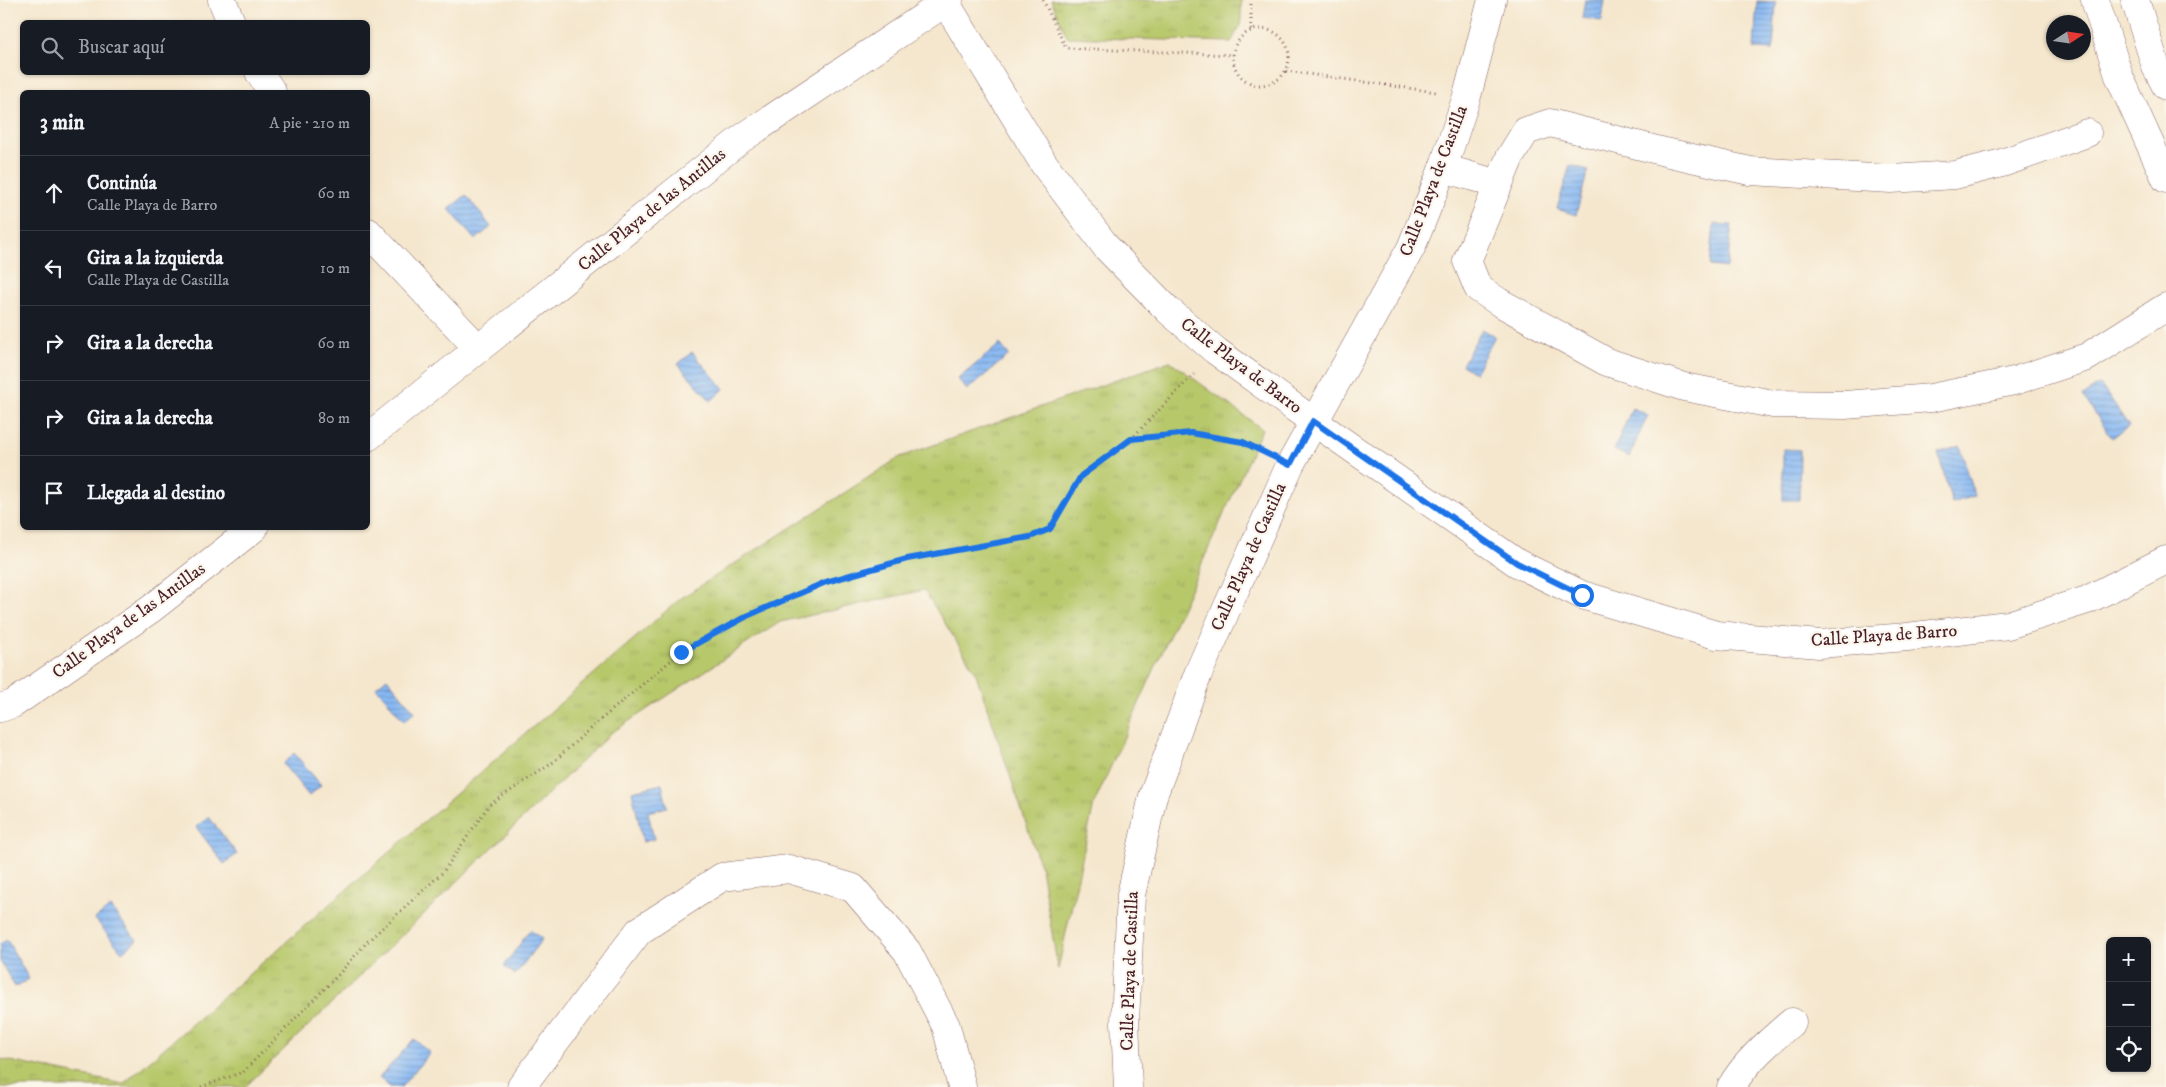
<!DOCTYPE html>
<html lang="es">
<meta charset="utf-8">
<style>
:root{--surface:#171b24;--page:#20242c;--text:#f1f3f6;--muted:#9ea1a6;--line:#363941}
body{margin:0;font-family:"IM FELL DW Pica",serif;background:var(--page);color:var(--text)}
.controls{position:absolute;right:15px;bottom:15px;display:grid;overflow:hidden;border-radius:8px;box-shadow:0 1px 4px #0004}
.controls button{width:45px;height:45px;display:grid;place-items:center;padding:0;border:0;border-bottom:1px solid var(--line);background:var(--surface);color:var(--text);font:25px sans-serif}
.compass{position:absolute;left:2046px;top:15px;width:45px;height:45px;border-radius:50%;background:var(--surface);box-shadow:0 1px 4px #0004;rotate:78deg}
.stop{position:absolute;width:15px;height:15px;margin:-11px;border:4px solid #1a73e8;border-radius:50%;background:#fff}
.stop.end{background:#1a73e8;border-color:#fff;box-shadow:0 1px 5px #0008}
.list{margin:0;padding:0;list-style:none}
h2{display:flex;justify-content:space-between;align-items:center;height:65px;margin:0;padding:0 20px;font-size:21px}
h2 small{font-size:16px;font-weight:400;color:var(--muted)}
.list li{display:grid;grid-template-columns:32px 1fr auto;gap:15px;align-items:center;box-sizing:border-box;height:75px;padding:0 20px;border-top:1px solid var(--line)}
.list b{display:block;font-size:19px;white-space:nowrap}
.list p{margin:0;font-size:16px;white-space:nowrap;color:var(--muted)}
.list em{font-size:16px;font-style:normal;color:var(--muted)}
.icon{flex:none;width:28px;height:28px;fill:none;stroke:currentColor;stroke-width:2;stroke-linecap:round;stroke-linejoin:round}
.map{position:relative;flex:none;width:2166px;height:1087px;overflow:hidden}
.search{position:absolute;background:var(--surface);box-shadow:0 1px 4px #0004;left:20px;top:20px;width:350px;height:55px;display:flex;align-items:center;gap:12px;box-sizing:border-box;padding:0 18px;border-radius:8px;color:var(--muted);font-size:19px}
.panel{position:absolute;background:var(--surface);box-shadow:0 1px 4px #0004;left:20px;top:90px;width:350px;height:440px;border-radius:8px}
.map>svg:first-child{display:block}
</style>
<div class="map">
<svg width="2166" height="1087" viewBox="0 0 2166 1087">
<defs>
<pattern id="park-tufts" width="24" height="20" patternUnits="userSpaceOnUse" patternTransform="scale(1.25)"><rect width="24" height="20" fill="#b7c86b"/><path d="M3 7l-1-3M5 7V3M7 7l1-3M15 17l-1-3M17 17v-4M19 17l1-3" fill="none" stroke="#9fab5d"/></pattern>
<pattern id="water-rules" width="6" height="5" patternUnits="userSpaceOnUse" patternTransform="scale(1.25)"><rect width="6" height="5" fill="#86b8f3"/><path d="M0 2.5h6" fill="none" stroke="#7095c5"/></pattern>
</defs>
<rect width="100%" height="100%" fill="#fbf7ec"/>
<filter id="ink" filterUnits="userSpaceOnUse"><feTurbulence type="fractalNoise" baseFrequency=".02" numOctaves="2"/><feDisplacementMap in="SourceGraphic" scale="10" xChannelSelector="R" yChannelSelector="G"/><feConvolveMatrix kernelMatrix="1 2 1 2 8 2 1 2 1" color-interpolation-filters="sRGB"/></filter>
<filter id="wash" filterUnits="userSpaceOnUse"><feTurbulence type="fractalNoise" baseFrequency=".0096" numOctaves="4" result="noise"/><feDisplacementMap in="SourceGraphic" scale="20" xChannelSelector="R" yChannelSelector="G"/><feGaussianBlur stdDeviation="1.12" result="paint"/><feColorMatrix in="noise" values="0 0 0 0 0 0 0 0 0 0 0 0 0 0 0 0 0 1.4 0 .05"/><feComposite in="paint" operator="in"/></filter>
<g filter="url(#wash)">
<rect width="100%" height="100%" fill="#f5e7ce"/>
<g fill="url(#park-tufts)" stroke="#80744b">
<path d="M 1051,0 L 1241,0 L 1241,25 L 1231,42 L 1067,37 Z"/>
<path d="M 1170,361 L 1262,429 L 1094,804 L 1058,969 L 1041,868 L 975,671 L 924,590 L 780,622 L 611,733 L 245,1087 L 0,1087 L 0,1059 L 123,1084 L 680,599 L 900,457 Z"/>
</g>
<g fill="url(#water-rules)" stroke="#686c8f">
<path d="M 1585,0 L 1605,0 L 1602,21 L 1582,18 Z"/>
<path d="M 1757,1 L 1776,2 L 1773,50 L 1754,49 Z"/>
<path d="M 1570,165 L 1588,170 L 1576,215 L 1557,209 Z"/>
<path d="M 466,195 L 491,227 L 475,240 L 449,209 Z"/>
<path d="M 1714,224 L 1732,225 L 1727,268 L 1710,266 Z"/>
<path d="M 1482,329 L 1495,336 L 1475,373 L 1462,365 Z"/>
<path d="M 1000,344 L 1009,355 L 967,390 L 958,379 Z"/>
<path d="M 692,352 L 724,389 L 711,401 L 678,364 Z"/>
<path d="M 2100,384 L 2129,426 L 2112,438 L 2083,396 Z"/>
<path d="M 1632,408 L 1648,415 L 1629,457 L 1614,450 Z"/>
<path d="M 1960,446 L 1975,496 L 1952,503 L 1938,453 Z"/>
<path d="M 1783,449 L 1800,450 L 1799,500 L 1783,500 Z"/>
<path d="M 387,678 L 415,712 L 404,721 L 376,687 Z"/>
<path d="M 294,753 L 321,785 L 309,796 L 283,764 Z"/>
<path d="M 662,784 L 667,807 L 648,812 L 654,839 L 643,842 L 632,791 Z"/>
<path d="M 209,817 L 237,854 L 224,864 L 196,827 Z"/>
<path d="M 110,907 L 137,940 L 122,952 L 95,919 Z"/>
<path d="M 530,930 L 542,939 L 515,975 L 504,966 Z"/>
<path d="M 7,940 L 29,979 L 15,987 L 0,961 L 0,944 Z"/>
<path d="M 414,1039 L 430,1053 L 401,1087 L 390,1087 L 379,1078 Z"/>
</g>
</g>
<g filter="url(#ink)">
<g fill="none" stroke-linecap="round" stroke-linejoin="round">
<g stroke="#866564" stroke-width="29">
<g id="minor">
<path d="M 222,0 L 231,22"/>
<path d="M 944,0 L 1044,164 L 1107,248 L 1168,310 L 1216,351 L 1313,421 L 1517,563 L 1582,595 L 1716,635 L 1819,644 L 1907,637 L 2008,625 L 2087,600 L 2166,560"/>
<path d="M 2095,0 L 2119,76 L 2166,179"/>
<path d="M 2135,0 L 2156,67 L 2166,86"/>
<path d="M 259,72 L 272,92"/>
<path d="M 2087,133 L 2002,163 L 1955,175 L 1891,179 L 1750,171 L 1665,152 L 1550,123 L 1526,131 L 1510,157 L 1467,261 L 1478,288 L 1499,302 L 1607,362 L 1684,387 L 1773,404 L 1845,405 L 1931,398 L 2014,381 L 2087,357 L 2166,307"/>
<path d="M 1443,168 L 1498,184"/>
<path d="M 368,232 L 478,348"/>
<path d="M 368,437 L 741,139 L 949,0"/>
<path d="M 0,708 L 13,704 L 151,609 L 254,528"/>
<path d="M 521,1087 L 639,931 L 722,877 L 789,869 L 853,888 L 907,951 L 946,1026 L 962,1087"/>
<path d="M 1128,1087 L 1125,1022 L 1131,895 L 1153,796 L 1198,674 L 1290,465 L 1411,248 L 1443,168 L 1467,96 L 1492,0"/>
<path d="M 1731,1087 C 1746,1061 1770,1041 1792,1022"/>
</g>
</g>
<g stroke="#866564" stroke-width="3" stroke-dasharray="1 4" stroke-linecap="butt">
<path d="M 1043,0 L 1066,48 L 1233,55"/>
<circle cx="1261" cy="57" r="28"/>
<path d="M 1251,30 L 1251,0"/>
<path d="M 1286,71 L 1436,92"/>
<path d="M 1131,439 L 1195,373"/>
<path d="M 201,1087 L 243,1072 L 339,974 L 367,942 L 443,872 L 489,805 L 551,764 L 593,726 L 681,652 L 747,616 L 826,582 L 907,559 L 1030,537 L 1050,529 L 1081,475 L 1131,439 L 1191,433 L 1243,442 L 1262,451"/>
</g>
<use href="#minor" stroke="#fff" stroke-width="28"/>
</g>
</g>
<g fill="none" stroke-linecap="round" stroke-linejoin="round" filter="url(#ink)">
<path stroke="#1a73e8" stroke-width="6" d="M 681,652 L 747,616 L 826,582 L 907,559 L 1030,537 L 1050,529 L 1081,476 L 1131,439 L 1191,433 L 1243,442 L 1290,465 L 1313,421 L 1517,563 L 1582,595"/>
</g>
<g text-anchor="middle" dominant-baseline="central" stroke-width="4.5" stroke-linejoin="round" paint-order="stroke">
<g font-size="18" fill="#4a1f2b" stroke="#fbf7ec">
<text transform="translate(1434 181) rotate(-69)">Calle Playa de Castilla</text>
<text transform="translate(652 210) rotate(-39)">Calle Playa de las Antillas</text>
<text transform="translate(1241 366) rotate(37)">Calle Playa de Barro</text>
<text transform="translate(1249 557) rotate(-66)">Calle Playa de Castilla</text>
<text transform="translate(129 621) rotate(-36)">Calle Playa de las Antillas</text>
<text transform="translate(1884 636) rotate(-4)">Calle Playa de Barro</text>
<text transform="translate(1130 971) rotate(-88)">Calle Playa de Castilla</text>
</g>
</g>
</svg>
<div class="controls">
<button>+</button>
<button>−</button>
<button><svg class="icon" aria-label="locate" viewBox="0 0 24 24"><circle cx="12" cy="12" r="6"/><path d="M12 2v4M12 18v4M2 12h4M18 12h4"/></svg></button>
</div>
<svg class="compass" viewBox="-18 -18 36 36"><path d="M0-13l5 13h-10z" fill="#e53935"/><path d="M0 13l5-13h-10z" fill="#9ea1a6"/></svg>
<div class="stop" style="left:1582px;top:595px"></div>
<div class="stop end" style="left:681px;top:652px"></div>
<div class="search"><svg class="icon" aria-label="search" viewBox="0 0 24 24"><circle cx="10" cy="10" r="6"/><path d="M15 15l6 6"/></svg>Buscar aquí</div>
<section class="panel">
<h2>3 min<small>A pie · 210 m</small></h2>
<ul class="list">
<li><svg class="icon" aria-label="ahead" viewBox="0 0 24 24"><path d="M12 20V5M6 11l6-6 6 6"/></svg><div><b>Continúa</b><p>Calle Playa de Barro</p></div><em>60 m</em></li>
<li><svg class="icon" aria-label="left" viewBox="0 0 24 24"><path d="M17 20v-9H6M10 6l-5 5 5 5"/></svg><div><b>Gira a la izquierda</b><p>Calle Playa de Castilla</p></div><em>10 m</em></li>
<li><svg class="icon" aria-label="right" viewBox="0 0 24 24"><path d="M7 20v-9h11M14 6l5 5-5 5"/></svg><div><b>Gira a la derecha</b></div><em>60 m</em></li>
<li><svg class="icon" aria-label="right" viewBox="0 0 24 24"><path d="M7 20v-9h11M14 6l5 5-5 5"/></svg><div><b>Gira a la derecha</b></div><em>80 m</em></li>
<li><svg class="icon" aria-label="arrive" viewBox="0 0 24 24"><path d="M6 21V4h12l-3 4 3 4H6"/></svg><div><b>Llegada al destino</b></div></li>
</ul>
</section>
</div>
